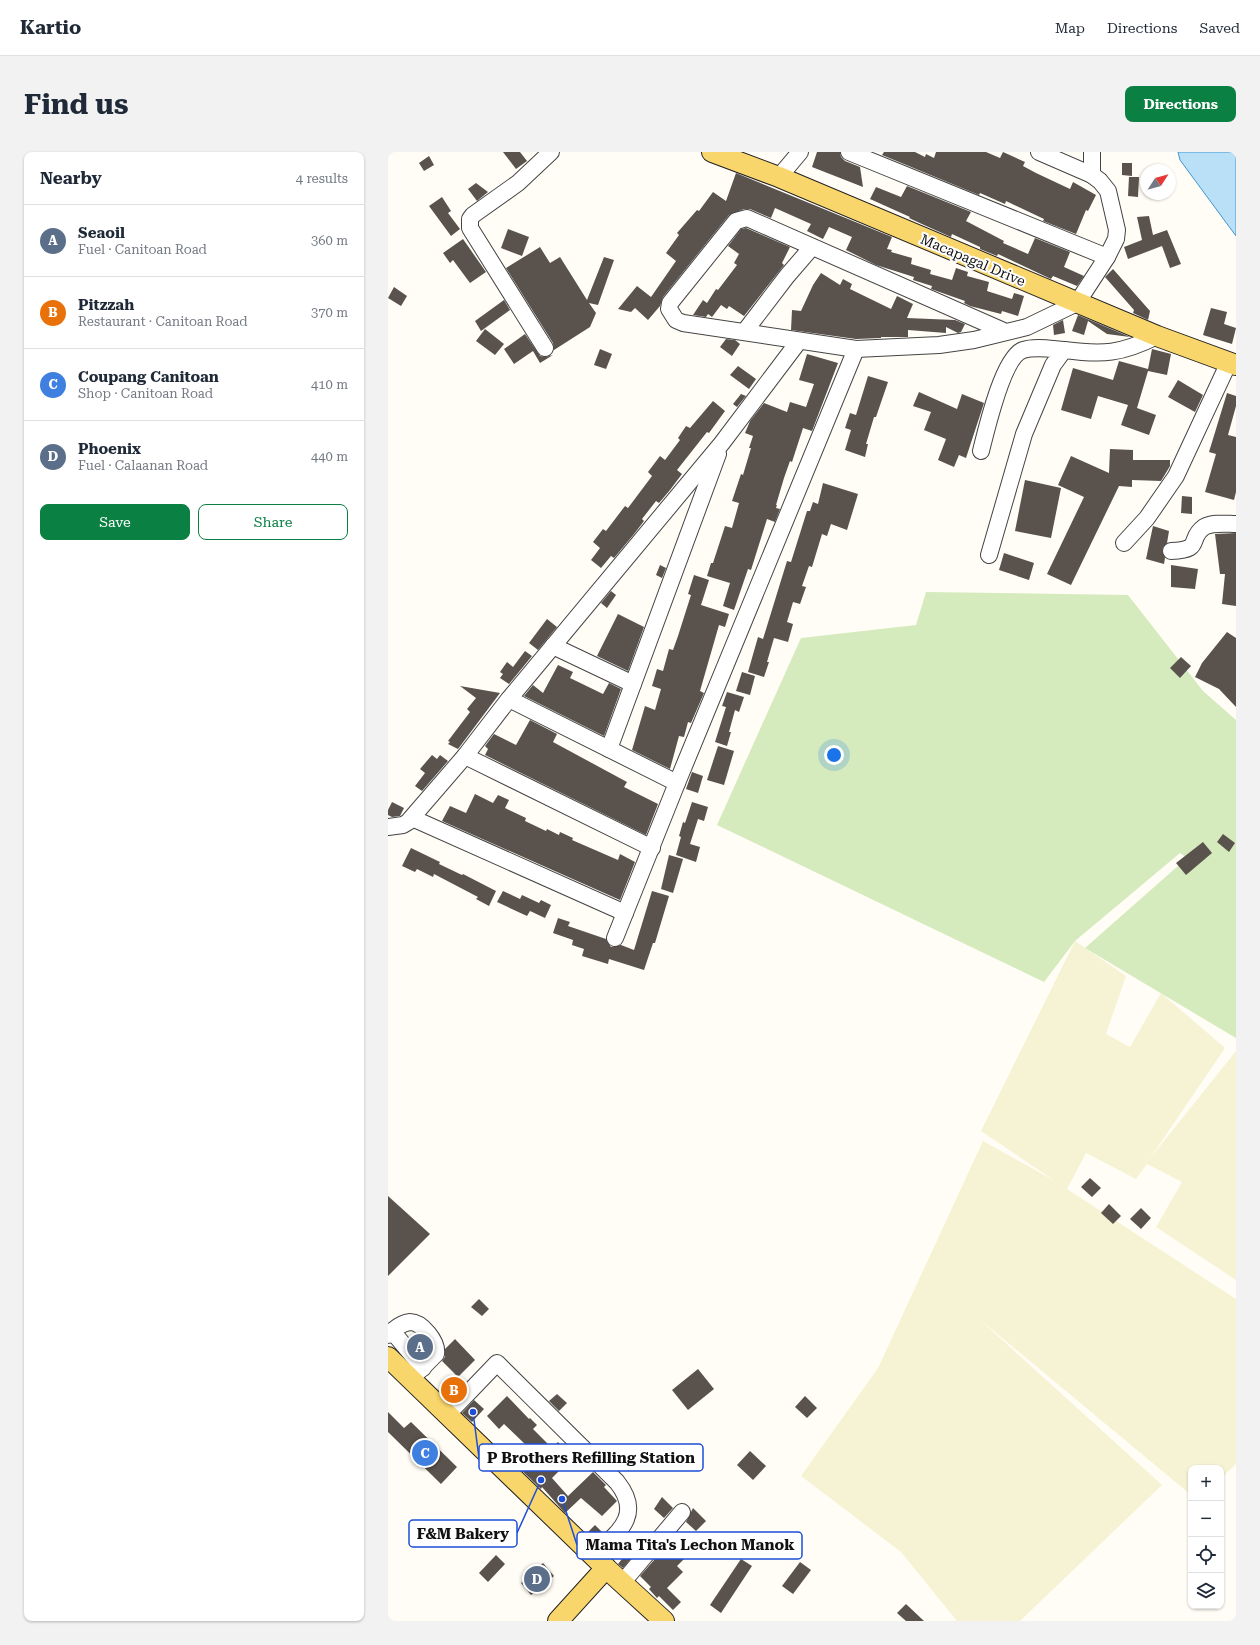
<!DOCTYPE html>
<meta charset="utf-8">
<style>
:root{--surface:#fff;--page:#f2f2f3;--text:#1f2937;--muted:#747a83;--line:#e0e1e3;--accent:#0b8043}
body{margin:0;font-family:"Roboto Serif",serif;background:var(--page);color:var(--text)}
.controls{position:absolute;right:12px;bottom:12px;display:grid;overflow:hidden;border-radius:8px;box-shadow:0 1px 3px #0004}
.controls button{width:36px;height:36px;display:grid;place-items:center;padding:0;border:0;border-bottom:1px solid var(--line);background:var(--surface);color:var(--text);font:20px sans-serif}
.compass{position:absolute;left:752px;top:12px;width:36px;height:36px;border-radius:50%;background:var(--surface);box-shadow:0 1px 3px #0004;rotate:54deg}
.you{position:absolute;left:446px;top:603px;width:14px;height:14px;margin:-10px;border:3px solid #fff;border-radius:50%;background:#1a73e8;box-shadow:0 0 0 6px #1a73e833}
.badge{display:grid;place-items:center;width:26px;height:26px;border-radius:50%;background:var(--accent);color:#fff;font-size:13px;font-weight:700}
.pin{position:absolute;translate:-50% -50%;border:2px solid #fff;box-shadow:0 1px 4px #0006}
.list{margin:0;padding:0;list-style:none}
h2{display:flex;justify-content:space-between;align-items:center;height:52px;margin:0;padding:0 16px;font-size:17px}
h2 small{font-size:13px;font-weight:400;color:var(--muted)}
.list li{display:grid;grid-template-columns:26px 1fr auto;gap:12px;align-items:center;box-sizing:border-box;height:72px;padding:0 16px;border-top:1px solid var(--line)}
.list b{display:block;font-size:15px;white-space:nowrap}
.list p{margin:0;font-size:13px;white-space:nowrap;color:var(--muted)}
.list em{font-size:13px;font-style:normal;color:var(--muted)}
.actions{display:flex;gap:8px;padding:12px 16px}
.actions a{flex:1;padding:9px 0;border:1px solid var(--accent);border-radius:8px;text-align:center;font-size:14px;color:var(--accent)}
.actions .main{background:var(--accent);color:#fff}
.icon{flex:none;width:22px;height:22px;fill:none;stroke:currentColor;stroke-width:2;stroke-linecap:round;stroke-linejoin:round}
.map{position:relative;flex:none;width:848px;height:1469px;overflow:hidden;border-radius:8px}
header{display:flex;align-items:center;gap:24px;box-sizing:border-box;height:56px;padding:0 20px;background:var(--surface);border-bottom:1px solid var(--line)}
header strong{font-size:19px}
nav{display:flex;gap:22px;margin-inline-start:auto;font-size:14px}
.intro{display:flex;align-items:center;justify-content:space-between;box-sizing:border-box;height:96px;padding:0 24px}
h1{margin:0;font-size:28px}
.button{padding:10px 18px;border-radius:8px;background:var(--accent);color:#fff;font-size:14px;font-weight:700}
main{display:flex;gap:24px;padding:0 24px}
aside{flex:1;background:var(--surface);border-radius:8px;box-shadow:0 1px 3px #0004}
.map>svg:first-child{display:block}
</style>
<header>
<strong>Kartio</strong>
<nav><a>Map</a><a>Directions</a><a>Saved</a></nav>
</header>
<div class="intro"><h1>Find us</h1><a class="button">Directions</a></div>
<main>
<aside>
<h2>Nearby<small>4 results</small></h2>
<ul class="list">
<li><span class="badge" style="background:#5c6f8a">A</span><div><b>Seaoil</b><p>Fuel · Canitoan Road</p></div><em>360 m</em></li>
<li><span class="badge" style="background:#e8710a">B</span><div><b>Pitzzah</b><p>Restaurant · Canitoan Road</p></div><em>370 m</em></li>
<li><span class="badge" style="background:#3f7fe0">C</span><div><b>Coupang Canitoan</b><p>Shop · Canitoan Road</p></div><em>410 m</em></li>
<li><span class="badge" style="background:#5c6f8a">D</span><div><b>Phoenix</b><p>Fuel · Calaanan Road</p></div><em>440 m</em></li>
</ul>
<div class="actions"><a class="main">Save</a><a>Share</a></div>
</aside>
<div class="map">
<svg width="848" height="1469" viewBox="0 0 848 1469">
<rect width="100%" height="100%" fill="#fffdf5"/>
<path fill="#f6f3d4" d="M 687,789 L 738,824 L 718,882 L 742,895 L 773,841 L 837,896 L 763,1005 L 848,899 L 848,1128 L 768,1075 L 794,1030 L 759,1012 L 748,1027 L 698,1001 L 679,1037 L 848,1147 L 848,1312 L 833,1326 L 833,1316 L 803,1316 L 803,1343 L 590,1166 L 774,1333 L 632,1469 L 569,1469 L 513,1400 L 413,1324 L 490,1216 L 595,989 L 667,1029 L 593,979 Z"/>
<path fill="#d5ebbd" d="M 538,440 L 740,443 L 815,539 L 848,568 L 848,886 L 697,796 L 799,706 L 792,701 L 687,789 L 656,830 L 329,673 L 413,486 L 528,473 Z"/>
<path fill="#b9e0f7" stroke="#3f96cf" d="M 790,0 L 848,0 L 848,84 L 792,8 Z"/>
<g fill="#5a524d">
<path d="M 115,0 L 132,0 L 139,9 L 128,17 Z"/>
<path d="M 429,0 L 452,0 L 453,5 L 457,9 L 472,15 L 475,35 L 424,15 Z"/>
<path d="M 496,0 L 527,0 L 537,5 L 538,2 L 546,6 L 548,0 L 598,0 L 612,6 L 615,0 L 637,10 L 635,14 L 648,21 L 682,37 L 685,30 L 708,43 L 700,59 L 698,58 L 688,82 L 655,69 L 656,67 L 618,49 L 617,52 L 592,41 L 591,43 L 494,3 Z"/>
<path d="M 41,4 L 46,13 L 36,19 L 31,11 Z"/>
<path d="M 734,11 L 744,11 L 744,24 L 734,23 Z"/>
<path d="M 348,21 L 504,85 L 499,97 L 504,98 L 503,100 L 524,106 L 523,112 L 543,118 L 542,122 L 564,128 L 568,116 L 580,120 L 579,124 L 601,130 L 599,139 L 624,147 L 626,141 L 636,144 L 630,164 L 614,159 L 613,162 L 582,154 L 576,151 L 577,149 L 543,137 L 544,134 L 525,128 L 526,125 L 488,113 L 458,98 L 464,85 L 441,75 L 435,87 L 419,79 L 423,72 L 387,56 L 383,66 L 362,57 L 356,57 L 341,63 L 275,145 L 272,154 L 260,168 L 247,156 L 243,160 L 230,157 L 249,134 L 263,145 L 288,109 L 278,101 L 291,83 L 289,81 L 309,58 L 311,59 L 325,40 L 338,49 Z"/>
<path d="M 741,25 L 751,25 L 750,45 L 740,44 Z"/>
<path d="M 88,31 L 100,40 L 89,49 L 80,37 Z"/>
<path d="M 519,34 L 583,60 L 578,69 L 616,89 L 615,91 L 640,102 L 647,86 L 682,100 L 676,115 L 696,124 L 689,134 L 665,124 L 663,127 L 610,102 L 609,104 L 592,97 L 592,95 L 564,82 L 563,85 L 536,73 L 521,66 L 522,65 L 482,47 L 488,35 L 513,45 Z"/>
<path d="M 54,45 L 63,59 L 60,61 L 72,77 L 63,84 L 41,54 Z"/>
<path d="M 761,64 L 765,83 L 779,78 L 793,112 L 782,116 L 774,94 L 740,107 L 736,95 L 754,88 L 749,65 Z"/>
<path d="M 358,76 L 402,95 L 394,111 L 396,113 L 356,164 L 341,154 L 339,157 L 333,153 L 324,165 L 320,162 L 318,165 L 305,163 L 315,148 L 319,151 L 328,137 L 330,138 L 349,113 L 346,111 L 351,102 L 340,94 L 353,77 Z"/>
<path d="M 120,77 L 141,85 L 134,104 L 113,96 Z"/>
<path d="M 75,87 L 98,120 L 82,131 L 65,108 L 62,111 L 55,101 Z"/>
<path d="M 152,95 L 162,111 L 172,105 L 199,148 L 216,105 L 226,108 L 210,153 L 201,151 L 208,161 L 202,175 L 166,198 L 165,191 L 118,116 Z"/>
<path d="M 725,117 L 762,159 L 760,168 L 745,161 L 746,158 L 717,125 Z"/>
<path d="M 433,121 L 452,133 L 455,127 L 464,132 L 462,137 L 503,157 L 509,144 L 525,152 L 519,166 L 567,168 L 577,172 L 573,180 L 570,181 L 558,175 L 558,181 L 520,178 L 520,185 L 493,185 L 493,186 L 468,187 L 403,178 L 404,158 L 413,159 L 425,133 Z"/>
<path d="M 6,135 L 19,144 L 13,154 L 0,146 Z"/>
<path d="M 116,148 L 122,158 L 93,179 L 87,169 Z"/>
<path d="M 823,156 L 839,160 L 836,172 L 848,176 L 844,192 L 815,183 Z"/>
<path d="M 690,163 L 742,185 L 719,182 L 700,169 L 696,183 L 684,179 Z"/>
<path d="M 675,168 L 677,181 L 666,183 L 665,173 Z"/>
<path d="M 97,177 L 116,192 L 107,203 L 88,189 Z"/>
<path d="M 137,182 L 152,204 L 158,205 L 165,203 L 152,211 L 145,199 L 126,212 L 116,197 Z"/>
<path d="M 338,187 L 347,188 L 352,192 L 344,204 L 332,195 Z"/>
<path d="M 212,197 L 224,202 L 218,217 L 206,213 Z"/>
<path d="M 764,197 L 783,202 L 779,223 L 760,219 L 749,256 L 768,263 L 761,283 L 733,273 L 740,253 L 710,244 L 703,267 L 673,258 L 685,216 L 725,228 L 731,209 L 760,217 Z"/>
<path d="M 419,202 L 450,211 L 424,279 L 415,276 L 404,310 L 402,309 L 396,326 L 388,353 L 389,353 L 388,356 L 392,357 L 387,370 L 379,367 L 363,418 L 360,417 L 346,458 L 335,454 L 342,431 L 319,424 L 323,411 L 325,411 L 337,374 L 344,376 L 351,351 L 344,349 L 353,322 L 355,323 L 363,296 L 361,296 L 365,284 L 357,281 L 362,269 L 376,251 L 399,260 L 402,250 L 418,255 L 426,232 L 411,228 Z"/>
<path d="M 350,214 L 368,227 L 361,237 L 342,223 Z"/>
<path d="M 480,224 L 500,230 L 488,265 L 486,265 L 478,292 L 480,292 L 477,305 L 457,298 L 463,278 L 457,276 L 462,261 L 468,263 Z"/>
<path d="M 790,228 L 815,243 L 807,260 L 780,245 Z"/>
<path d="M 531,240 L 569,257 L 574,242 L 596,251 L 578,306 L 571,303 L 566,315 L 550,308 L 558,287 L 536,278 L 543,260 L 525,254 Z"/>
<path d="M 839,241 L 848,244 L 848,254 L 840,283 L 848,285 L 848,340 L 846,348 L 817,340 L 828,302 L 821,300 Z"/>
<path d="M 353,242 L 358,244 L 349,255 L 345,252 Z"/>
<path d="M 325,249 L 337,259 L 321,281 L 319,280 L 289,318 L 294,322 L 282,338 L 271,351 L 268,349 L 254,367 L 256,369 L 246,382 L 226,406 L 223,404 L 213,416 L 203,408 L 212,396 L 205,390 L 215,377 L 218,379 L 237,354 L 240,356 L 264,324 L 260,320 L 272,304 L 277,308 L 292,288 L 290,286 L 298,274 L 302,276 Z"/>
<path d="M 722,297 L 745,298 L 745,308 L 782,308 L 782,314 L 773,329 L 744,328 L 744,335 L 731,334 L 683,433 L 659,422 L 696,345 L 670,333 L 683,304 L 721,321 Z"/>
<path d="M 637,328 L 673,336 L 663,386 L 627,379 Z"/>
<path d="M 435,331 L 470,342 L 459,378 L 443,372 L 439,384 L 434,382 L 424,415 L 421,414 L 414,434 L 418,435 L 412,452 L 405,450 L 399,470 L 405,472 L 400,490 L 386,486 L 379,510 L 381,510 L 376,525 L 360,520 L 370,485 L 375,487 L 399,409 L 403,410 L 419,359 L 422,359 L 425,350 L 430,352 Z"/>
<path d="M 794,344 L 804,345 L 804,362 L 793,361 Z"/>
<path d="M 765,374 L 781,379 L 779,391 L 775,395 L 774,399 L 777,406 L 776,412 L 758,407 Z"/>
<path d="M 848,381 L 848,454 L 834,452 L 837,422 L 832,422 L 827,382 Z"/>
<path d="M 616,401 L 646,411 L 641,428 L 611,418 Z"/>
<path d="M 272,413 L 278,416 L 274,426 L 268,423 Z"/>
<path d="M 783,413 L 810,417 L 807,437 L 783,435 Z"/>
<path d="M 306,423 L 321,428 L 313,453 L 341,462 L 337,475 L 331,473 L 312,539 L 316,541 L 303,571 L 300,570 L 296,585 L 291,584 L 282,617 L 244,598 L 257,554 L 267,558 L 273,537 L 264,534 L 269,517 L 275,519 L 281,497 L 285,498 L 290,484 L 303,443 L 300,442 Z"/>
<path d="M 223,439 L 228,443 L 219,456 L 213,451 Z"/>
<path d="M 230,462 L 256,475 L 240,519 L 209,504 Z"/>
<path d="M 159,467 L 169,475 L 150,498 L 141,491 Z"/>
<path d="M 839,480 L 848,486 L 848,555 L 831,537 L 807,525 L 814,511 Z"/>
<path d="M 137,499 L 144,504 L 121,532 L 112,526 L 115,522 L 112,520 L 119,510 L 125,515 Z"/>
<path d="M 793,505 L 803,514 L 792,526 L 782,516 Z"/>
<path d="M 170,513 L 185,520 L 182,526 L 215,542 L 221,531 L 233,537 L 216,584 L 136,544 L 145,533 L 155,541 Z"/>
<path d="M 354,520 L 367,524 L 362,543 L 348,539 Z"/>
<path d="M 72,534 L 112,541 L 70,597 L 60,592 L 62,590 L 60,589 L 82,560 L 79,557 L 88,546 Z"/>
<path d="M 339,540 L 356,545 L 351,560 L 347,558 L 341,580 L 343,580 L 339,594 L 327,590 L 338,555 L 334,554 Z"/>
<path d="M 142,568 L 169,582 L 165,590 L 239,630 L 236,635 L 270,652 L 258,683 L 97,603 L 100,597 L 97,594 L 106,582 L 128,593 Z"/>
<path d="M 330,594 L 346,599 L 336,633 L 319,628 Z"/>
<path d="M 44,603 L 49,607 L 52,603 L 60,609 L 34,639 L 27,634 L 37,621 L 32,617 Z"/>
<path d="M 304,620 L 315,624 L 310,641 L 298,637 Z"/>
<path d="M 87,642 L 105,651 L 110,643 L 121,648 L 117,656 L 138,666 L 137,669 L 158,679 L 159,677 L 171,683 L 172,680 L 185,686 L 184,688 L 230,708 L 232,702 L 247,710 L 232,748 L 54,669 L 62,654 L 78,661 Z"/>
<path d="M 4,650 L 16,656 L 12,664 L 4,665 L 0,663 L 0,658 Z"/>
<path d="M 304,650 L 320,655 L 316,669 L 310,667 L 302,692 L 312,695 L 308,710 L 288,703 L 293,685 L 291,684 L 295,670 L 297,671 Z"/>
<path d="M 835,682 L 847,691 L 841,700 L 829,690 Z"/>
<path d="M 815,690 L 824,701 L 798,723 L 788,711 Z"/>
<path d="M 23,696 L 52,710 L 51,712 L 74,723 L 75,722 L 108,739 L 101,754 L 88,747 L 90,745 L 46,722 L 45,725 L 29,717 L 27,720 L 14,714 Z"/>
<path d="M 281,703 L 295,707 L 285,741 L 273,737 Z"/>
<path d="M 115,739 L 132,747 L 134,743 L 151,751 L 153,748 L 163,753 L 157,766 L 142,759 L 139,764 L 109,750 Z"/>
<path d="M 264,739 L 281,744 L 267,791 L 265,791 L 256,818 L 221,807 L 220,812 L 194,804 L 196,797 L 184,793 L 185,788 L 165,781 L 170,766 L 182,770 L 180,774 L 218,787 L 223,795 L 233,793 L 246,798 Z"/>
<path d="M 702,1026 L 713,1036 L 704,1045 L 693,1035 Z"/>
<path d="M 0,1044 L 42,1082 L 0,1124 Z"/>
<path d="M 721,1052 L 733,1064 L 725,1072 L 713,1061 Z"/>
<path d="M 753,1056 L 763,1066 L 753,1077 L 742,1067 Z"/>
<path d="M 91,1147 L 101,1157 L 94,1164 L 83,1155 Z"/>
<path d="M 29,1184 L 38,1195 L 38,1198 L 35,1201 L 25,1189 Z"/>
<path d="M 67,1187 L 87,1208 L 70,1225 L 54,1209 L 57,1205 L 57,1197 Z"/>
<path d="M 310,1217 L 326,1237 L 300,1258 L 284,1238 Z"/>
<path d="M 67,1224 L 75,1232 L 61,1248 L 52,1239 Z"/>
<path d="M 169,1242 L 179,1251 L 171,1259 L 161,1249 Z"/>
<path d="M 119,1244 L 141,1267 L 142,1266 L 149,1273 L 145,1277 L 164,1296 L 170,1290 L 184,1306 L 164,1326 L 180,1344 L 205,1320 L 218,1333 L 216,1335 L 229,1349 L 214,1364 L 193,1346 L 177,1361 L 154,1335 L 153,1337 L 125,1310 L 140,1295 L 116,1272 L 111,1277 L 99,1264 Z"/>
<path d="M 417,1244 L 429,1256 L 419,1266 L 407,1255 Z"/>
<path d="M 86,1248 L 96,1257 L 84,1270 L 74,1261 Z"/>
<path d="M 0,1260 L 16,1276 L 23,1270 L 69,1315 L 53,1332 L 0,1280 Z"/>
<path d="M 362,1299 L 378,1314 L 365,1328 L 349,1313 Z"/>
<path d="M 274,1345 L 285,1356 L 276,1366 L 266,1357 Z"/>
<path d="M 305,1356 L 318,1369 L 308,1379 L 298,1370 Z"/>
<path d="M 207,1373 L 215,1381 L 207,1389 L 199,1381 Z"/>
<path d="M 235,1391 L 246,1403 L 235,1416 L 230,1412 L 234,1407 L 226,1399 Z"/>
<path d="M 293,1397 L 299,1404 L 289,1414 L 295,1420 L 279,1436 L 293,1450 L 285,1458 L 271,1444 L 269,1446 L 261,1437 L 263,1435 L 252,1424 L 274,1399 L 282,1407 Z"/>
<path d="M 108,1403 L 117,1412 L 100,1430 L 91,1421 Z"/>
<path d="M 353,1407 L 364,1414 L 333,1461 L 322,1453 Z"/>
<path d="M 412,1410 L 423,1418 L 405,1442 L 394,1434 Z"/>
<path d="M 155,1411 L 166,1424 L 143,1443 L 133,1431 Z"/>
<path d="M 518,1452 L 536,1469 L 518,1469 L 509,1461 Z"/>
</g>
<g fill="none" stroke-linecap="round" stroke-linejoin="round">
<g stroke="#444" stroke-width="18">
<g id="minor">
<path d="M 461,0 L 719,105"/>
<path d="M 651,0 L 704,23"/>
<path d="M 391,25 L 412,0"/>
<path d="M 357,179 L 399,124 L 424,95"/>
<path d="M 618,180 L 359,66 L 348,69 L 282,151 L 281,157 L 288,168 L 295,171 L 468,197 L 551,193 L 586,188 L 639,175 L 689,151 L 719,105 L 728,87 L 729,78 L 720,39 L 712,29 L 704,23 L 704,0"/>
<path d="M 157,196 L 82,76 L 82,67 L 85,63 L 130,31 L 163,0"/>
<path d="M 676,198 C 715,203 733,202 769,184"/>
<path d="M 593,299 C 598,279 615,205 635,198 C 647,194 663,197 676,198 L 665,213 L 636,282 L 601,403"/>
<path d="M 736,391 L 759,366 L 788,324 L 841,210"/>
<path d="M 783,399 C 816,398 799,387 816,375 C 825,370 839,372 848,372"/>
<path d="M 165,494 L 245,532"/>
<path d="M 121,547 L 289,631"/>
<path d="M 221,597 L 330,302"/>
<path d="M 77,604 L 264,696"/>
<path d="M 24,666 L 237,761"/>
<path d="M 0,675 L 15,673 L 20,670 L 77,604 L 121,547 L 334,291 L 411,189"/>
<path d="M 227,786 L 289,631 L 468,197"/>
<path d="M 4,1179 L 35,1216"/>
<path d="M 0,1183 C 6,1177 13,1171 22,1170 C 34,1170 50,1190 48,1202 L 22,1228"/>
<path d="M 59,1263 L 109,1211 L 229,1330 C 256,1364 229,1381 205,1404"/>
<path d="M 234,1431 L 294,1360"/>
</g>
</g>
<g stroke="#222" stroke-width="22">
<g id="major">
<path d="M 324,0 L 391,25 L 769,184 L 848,213"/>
<path d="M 0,1205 L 218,1416 L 276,1469"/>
<path d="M 170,1469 L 218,1416"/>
</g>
</g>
<use href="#minor" stroke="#fff" stroke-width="16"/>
<use href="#major" stroke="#f9d66b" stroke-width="20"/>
</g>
<g text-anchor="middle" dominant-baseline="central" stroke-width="4" stroke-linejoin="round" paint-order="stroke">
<g font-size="14" fill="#111" stroke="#fff">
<text transform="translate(585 108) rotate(23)">Macapagal Drive</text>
</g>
</g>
<path fill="none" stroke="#1d4ed8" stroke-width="1.5" d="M85 1260L91 1306M153 1328L129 1381M174 1347L189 1393"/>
<g fill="#1d4ed8" stroke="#fff" stroke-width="1.5">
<circle cx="85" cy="1260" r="4"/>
<circle cx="153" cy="1328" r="4"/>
<circle cx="174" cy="1347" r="4"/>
</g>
<g fill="#fff" stroke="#1d4ed8" stroke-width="1.5">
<rect x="91" y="1292" width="224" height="27" rx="4"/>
<rect x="21" y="1368" width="108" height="27" rx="4"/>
<rect x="189" y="1380" width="225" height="27" rx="4"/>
</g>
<g font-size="15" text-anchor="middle" font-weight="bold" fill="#111">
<text x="203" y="1311">P Brothers Refilling Station</text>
<text x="75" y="1387">F&amp;M Bakery</text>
<text x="302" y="1398">Mama Tita's Lechon Manok</text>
</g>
</svg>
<div class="controls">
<button>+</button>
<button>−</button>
<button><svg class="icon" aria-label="locate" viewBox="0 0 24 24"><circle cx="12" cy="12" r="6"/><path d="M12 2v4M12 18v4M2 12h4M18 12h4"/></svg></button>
<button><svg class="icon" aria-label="layers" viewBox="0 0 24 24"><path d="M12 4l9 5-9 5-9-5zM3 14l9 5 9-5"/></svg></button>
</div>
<svg class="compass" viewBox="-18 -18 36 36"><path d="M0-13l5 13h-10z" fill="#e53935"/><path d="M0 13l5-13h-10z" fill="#747a83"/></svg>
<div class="you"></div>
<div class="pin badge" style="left:32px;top:1195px;background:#5c6f8a">A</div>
<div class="pin badge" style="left:66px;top:1238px;background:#e8710a">B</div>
<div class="pin badge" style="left:37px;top:1301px;background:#3f7fe0">C</div>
<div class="pin badge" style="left:149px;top:1427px;background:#5c6f8a">D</div>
</div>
</main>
